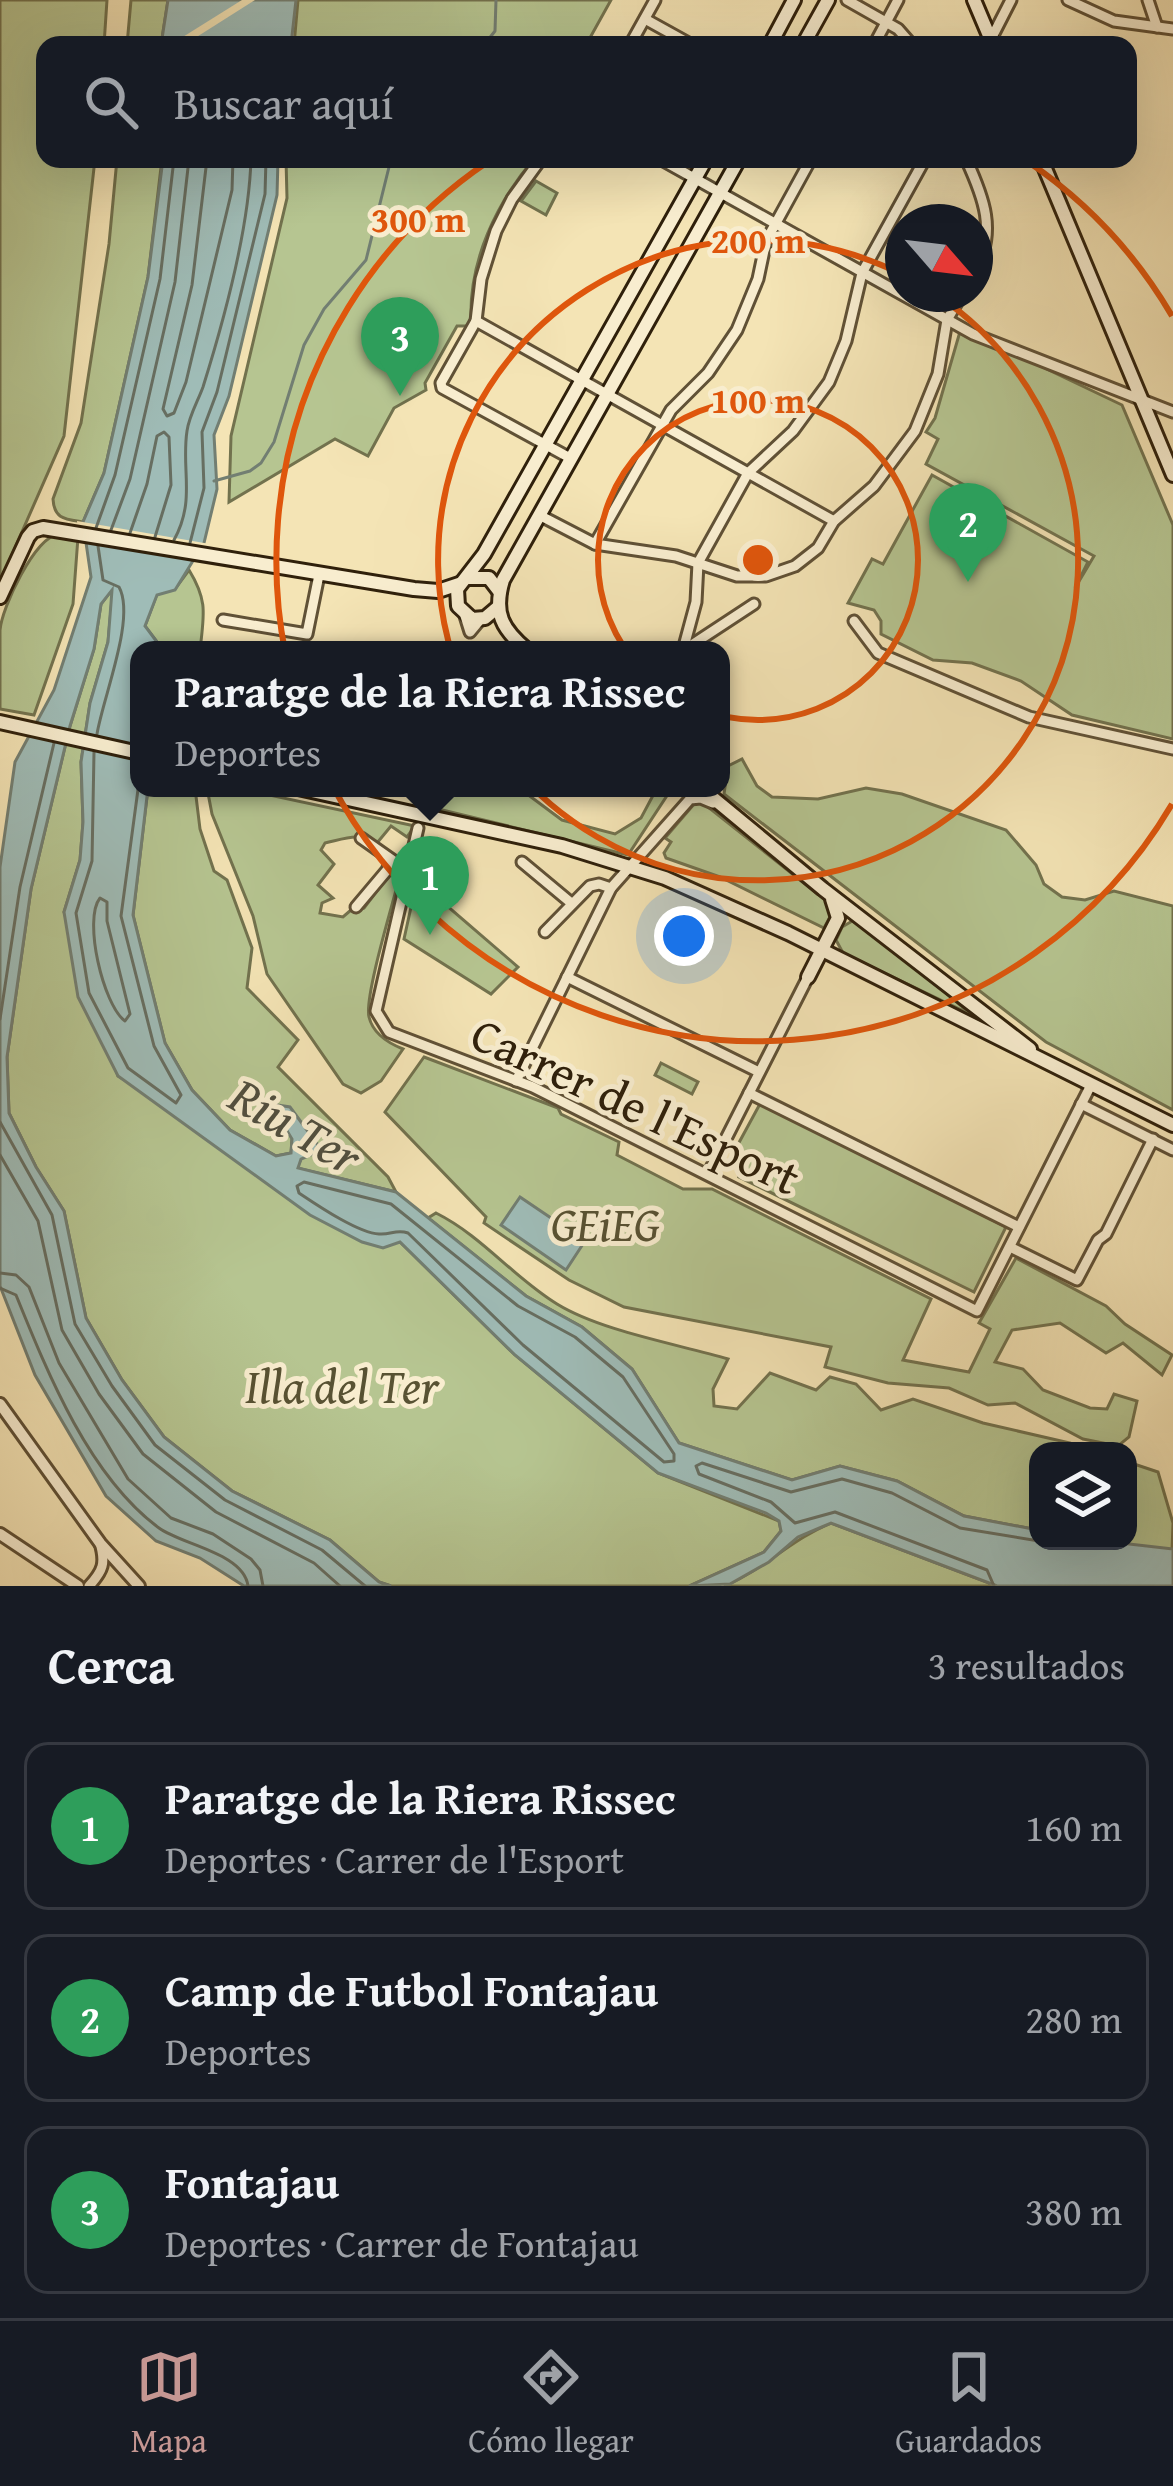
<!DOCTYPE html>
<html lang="es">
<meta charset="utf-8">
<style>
:root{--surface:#171b24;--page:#20242c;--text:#f1f3f6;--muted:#9ea1a6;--line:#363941;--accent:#c59692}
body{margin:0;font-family:"Gentium Book Plus",serif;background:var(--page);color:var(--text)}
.controls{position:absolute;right:36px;bottom:36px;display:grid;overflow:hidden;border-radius:24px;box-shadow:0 12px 48px #0002}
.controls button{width:108px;height:108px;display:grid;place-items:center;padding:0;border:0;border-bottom:3px solid var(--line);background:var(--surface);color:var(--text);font:60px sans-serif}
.compass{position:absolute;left:885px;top:204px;width:108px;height:108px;border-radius:50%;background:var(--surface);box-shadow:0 12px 48px #0002;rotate:118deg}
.you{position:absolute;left:684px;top:936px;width:42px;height:42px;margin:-30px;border:9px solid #fff;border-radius:50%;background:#1a73e8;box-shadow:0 0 0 18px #1a73e833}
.badge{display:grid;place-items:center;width:78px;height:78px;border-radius:50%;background:var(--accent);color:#fff;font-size:39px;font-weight:700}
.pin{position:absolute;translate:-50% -99px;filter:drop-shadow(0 3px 6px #0008)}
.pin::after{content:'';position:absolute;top:63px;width:42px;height:36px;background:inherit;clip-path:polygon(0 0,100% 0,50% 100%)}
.popup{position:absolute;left:130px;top:641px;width:600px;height:156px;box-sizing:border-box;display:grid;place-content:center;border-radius:24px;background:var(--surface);filter:drop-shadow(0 3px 9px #0005);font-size:39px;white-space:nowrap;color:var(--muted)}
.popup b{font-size:45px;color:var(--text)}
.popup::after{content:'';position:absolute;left:50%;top:100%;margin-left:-24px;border:24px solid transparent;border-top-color:var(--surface)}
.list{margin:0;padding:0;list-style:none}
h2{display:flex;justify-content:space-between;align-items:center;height:156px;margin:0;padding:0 48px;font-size:51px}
h2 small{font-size:39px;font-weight:400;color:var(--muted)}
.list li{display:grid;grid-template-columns:78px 1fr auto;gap:36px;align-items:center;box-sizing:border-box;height:168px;margin:0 24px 24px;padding:0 24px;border:3px solid var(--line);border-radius:24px}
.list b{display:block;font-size:45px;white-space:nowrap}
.list p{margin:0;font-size:39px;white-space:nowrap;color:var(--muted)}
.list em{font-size:39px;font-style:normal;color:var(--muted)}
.icon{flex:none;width:66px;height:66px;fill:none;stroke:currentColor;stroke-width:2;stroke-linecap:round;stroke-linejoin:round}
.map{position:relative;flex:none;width:1173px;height:1586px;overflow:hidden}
.search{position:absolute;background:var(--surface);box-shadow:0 12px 48px #0002;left:36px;right:36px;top:36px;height:132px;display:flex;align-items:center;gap:30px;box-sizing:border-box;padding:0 42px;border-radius:24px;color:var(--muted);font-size:45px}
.sheet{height:732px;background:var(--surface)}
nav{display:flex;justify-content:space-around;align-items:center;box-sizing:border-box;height:168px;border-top:3px solid var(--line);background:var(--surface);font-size:33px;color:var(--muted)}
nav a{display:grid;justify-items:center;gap:6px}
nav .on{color:var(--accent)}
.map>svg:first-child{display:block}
</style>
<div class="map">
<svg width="1173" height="1586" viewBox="0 0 1173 1586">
<rect width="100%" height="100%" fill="#f4e4b5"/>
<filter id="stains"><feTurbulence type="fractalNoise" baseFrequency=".00167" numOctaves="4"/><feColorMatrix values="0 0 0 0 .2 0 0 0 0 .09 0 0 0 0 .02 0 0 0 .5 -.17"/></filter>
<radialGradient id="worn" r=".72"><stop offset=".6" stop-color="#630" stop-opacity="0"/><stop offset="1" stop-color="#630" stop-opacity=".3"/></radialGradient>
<g fill="#b6c591" stroke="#72724e" stroke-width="3">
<path d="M 0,0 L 107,0 L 104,45 L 45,45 L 45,159 L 95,159 L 64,436 L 0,582 Z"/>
<path d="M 131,0 L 168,0 L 161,45 L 127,45 Z"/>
<path d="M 298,0 L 611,0 L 586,45 L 294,45 Z"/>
<path d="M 117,159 L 162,159 L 148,277 L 104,473 L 83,522 C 65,519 54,519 53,499 L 81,423 L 109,244 Z"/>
<path d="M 286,159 L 534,159 C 496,203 469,261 471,320 L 467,326 L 457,326 L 425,383 L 426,390 L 394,408 L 368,456 L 335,439 L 229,502 L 231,436 L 287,198 Z"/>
<path d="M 536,181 L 557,193 L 546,215 L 521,201 Z"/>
<path d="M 961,328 L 1122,405 L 1173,525 L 1173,739 L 1072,715 L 1021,681 L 972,663 L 933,660 L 881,634 L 881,621 L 874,610 L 848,603 L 872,559 L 883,564 L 932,475 L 1088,562 L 1075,588 L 1094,556 L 926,464 L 938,439 L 926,432 L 935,418 Z"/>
<path d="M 58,534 L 78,537 L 73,604 L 34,715 L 0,709 C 0,683 0,656 0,630 C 2,607 34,539 58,534 Z"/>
<path d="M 189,570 C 208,601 204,614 200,650 L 163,650 L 145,626 L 157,594 L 175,589 Z"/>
<path d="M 113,588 L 108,642 L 90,703 L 81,762 L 83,822 L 80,860 L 64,912 L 118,1076 L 400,1242 L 515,1355 L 658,1473 L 779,1521 L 781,1531 L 764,1552 L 689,1586 L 391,1586 L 379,1582 L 330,1540 L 232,1491 L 164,1437 L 122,1380 L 86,1318 L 64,1211 L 36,1167 L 9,1113 L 7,1057 L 31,889 L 70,726 L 94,649 L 101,604 Z"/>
<path d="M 742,759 L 757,786 L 772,797 L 818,799 L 866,788 L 902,794 L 1006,830 L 1036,865 L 1044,884 L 1062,897 L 1085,900 L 1114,891 L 1173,906 L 1173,1110 L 1046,1042 L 724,794 L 728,766 Z"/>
<path d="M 148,788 L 195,788 L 200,829 L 214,871 L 227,880 L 252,948 L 247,988 L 298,1040 L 278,1067 L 388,1177 L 396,1192 L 297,1168 L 301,1159 L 292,1139 L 291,1153 L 276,1156 L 230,1130 L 192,1090 L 165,1043 L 133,915 Z"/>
<path d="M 207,788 L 236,788 L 415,826 L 407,837 L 391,826 L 377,843 C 360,832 344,839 325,843 L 321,850 L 334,864 L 318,885 L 333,898 L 322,903 L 320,913 L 343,917 L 351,910 L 364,908 L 392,871 L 400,875 C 394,900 364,997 369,1017 C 373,1034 388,1043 403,1049 L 381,1081 L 361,1093 L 343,1084 L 267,974 L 253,916 L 212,814 Z"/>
<path d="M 440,788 L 519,788 L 562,820 L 615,834 L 641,818 L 657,788 L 672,788 L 628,855 L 434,808 Z"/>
<path d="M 695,803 L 703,803 L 829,903 L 832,913 L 824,928 L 720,877 L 666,858 L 664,853 L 671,842 L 665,838 Z"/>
<path d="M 417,880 L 518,967 L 491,994 L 404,939 Z"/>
<path d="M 854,920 L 894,949 L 972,1015 L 843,953 L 836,940 L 842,927 Z"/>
<path d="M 424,1057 L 558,1108 L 561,1114 L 619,1142 L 617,1155 L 683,1189 L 712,1189 L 931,1299 L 903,1360 L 969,1372 L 990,1329 L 979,1323 L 1016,1258 L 1106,1306 L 1125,1324 L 1172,1355 L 1162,1375 L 1123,1343 L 1106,1353 L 1060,1323 L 1012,1330 L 995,1362 L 1023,1369 L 1043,1390 L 1090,1408 L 1107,1409 L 1114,1394 L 1137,1401 L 1129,1437 L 1118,1446 L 1083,1439 L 1015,1403 L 988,1405 L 949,1388 L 888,1383 L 825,1367 L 831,1347 L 624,1307 L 569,1280 L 484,1223 L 486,1217 L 385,1112 Z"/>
<path d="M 661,1063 L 698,1082 L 692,1094 L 655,1075 Z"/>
<path d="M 761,1102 L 1006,1227 L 974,1292 L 739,1177 L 743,1169 L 729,1161 Z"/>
<path d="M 436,1213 C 482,1236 513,1277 557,1304 C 601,1331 677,1344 728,1359 L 713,1389 L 714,1406 L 737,1409 L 770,1373 L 816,1390 L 830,1377 L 856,1384 L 881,1410 L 913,1399 L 983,1423 L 1070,1443 L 1073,1451 L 1038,1451 L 1038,1530 L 964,1516 L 897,1481 L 840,1466 L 792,1480 L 679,1443 L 632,1369 L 582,1327 L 526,1296 L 428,1218 Z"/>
<path d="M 1128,1462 L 1158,1472 L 1173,1523 L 1172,1551 L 1103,1541 L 1128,1541 Z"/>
<path d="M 831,1523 L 997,1586 L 724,1586 C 763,1570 792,1539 831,1523 Z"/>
</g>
<g fill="#9fbcb7" stroke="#727e72" stroke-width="3">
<path d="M 168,0 L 296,0 L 291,45 L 161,45 Z"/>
<path d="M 163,159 L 278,159 L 277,195 L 229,396 L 214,435 L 217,489 L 204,543 L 175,590 L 157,595 L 145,626 L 163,650 L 139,650 L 139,788 L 148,788 L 133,915 L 165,1043 L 192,1090 L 230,1130 L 276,1156 L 291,1153 L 292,1139 L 271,1104 L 290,1107 L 318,1145 L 315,1153 L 301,1159 L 298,1168 L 396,1192 L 526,1296 L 582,1327 L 632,1369 L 679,1443 L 792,1480 L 840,1466 L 897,1481 L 964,1516 L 1038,1530 L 1038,1541 L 1103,1541 L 1173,1549 L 1173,1586 L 997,1586 L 831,1523 L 798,1537 L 769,1562 L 730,1584 L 689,1586 L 764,1552 L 781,1531 L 779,1521 L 766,1513 L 658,1473 L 515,1355 L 400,1242 L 383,1248 L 362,1242 L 310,1215 L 118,1076 L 78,997 L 64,912 L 80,860 L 83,822 L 81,762 L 90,703 L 108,642 L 112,590 L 101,604 L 94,649 L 70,726 L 31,889 L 7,1057 L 9,1113 L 36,1167 L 64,1211 L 86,1318 L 122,1380 L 164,1437 L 232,1491 L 330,1540 L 379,1582 L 391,1586 L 244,1586 L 200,1558 L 156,1541 L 106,1496 L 35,1375 L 0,1286 L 0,867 L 15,762 L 54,690 L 91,577 L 83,522 L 104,473 L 148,277 Z"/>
<path d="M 520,1197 L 585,1241 L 566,1270 L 501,1225 Z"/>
</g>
<g fill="#f4e4b5">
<path d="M 242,0 L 255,0 L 184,45 L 170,45 Z"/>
<path d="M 77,521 L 210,544 L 202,559 L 79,537 Z"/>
</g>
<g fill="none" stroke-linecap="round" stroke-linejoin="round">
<g stroke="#676e61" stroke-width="3">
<path d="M 207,159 L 192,285 L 163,409 L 167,416 L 174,413 L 186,382 L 232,190 L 233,159"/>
<path d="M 96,528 L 115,475 L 160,279 L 174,159"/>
<path d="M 111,530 L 130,479 L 175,282 L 189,159"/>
<path d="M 130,533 L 147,484 L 157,436 L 164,432 L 169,437 L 171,485 L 155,537"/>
<path d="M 174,540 C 196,500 181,470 187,431 C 189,416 198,401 203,387 C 224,320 249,228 251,159"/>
<path d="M 190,543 L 204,488 L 202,432 L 217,392 L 265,194 L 266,159"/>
<path d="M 97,734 C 103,697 136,618 119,587 L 103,580 L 98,546"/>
<path d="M 94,752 L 92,861 L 76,913 L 89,993 L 128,1068 L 176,1103 L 181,1095 L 154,1046 L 121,916 L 139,782"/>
<path d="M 100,898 L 107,902 L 107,921 L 130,1014 L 125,1021 C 103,1005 83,919 100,898 Z"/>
<path d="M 0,1019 L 20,887 L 54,743"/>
<path d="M 0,1122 L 52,1215 L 75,1324 L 112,1386 L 155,1445 L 225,1500 L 322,1550 L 365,1586"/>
<path d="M 0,1155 L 38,1221 L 62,1330 L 99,1394 L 143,1454 L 216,1512 L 314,1563 L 340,1586"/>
<path d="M 304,1182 L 391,1204 L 518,1306 L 575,1337 L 623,1377 L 674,1454 L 674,1461 L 664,1462 L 523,1345 L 408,1233 C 396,1229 391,1235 379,1234 C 358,1233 317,1205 299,1193 L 297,1186 Z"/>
<path d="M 0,1273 L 16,1275 L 29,1287 L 59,1363 L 128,1479 L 171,1518 L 213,1534 L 251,1559 L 260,1570 L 263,1586"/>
<path d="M 0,1288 L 16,1295 C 48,1374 89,1476 159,1528 C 182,1545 244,1553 248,1586"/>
<path d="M 994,1586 L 987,1570 L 835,1512 L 795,1523 L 771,1502 L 699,1474 L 696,1466 L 702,1463 L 791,1492 L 842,1479 L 892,1493 L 960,1528 L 1039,1541"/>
</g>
<g stroke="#727e72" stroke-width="3">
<path d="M 484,45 L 495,31 L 496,0"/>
<path d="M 214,481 L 250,471 L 261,463 L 274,442 L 304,345 L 324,309 L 366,260 L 391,159"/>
</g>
<g stroke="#605136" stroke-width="15">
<g id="minor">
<path d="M 847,0 L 898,29 L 912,45"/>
<path d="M 1068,0 L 1114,21 L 1173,29"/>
<path d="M 1148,0 L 1157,27"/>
<path d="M 645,19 L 692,45"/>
<path d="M 989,43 L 1011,0"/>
<path d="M 630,45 L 655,0"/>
<path d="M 874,45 L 898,0"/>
<path d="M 541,159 L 512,199 L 496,231 L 481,279 L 476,321 L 441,383 L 442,388 L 570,458"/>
<path d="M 660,159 L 973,334 L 1173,412"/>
<path d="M 966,159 C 984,198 997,231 975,272"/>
<path d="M 476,321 L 834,521"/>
<path d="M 539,515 L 595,544 L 676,556 L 737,576 L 766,576 L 795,566 L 818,548 L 834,521 L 874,486 L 915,431 L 938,374 L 947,320 L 962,294"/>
<path d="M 595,544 L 671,410 L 708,373 L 737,330 L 758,279 L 766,241 L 811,159"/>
<path d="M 465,616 L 470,632 L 480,620"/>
<path d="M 223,620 L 307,634 L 319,575"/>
<path d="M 854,621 L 878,653 L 1029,717 L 1173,749"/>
<path d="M 683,650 L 696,602 L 698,563 L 748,473 L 793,431 L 829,382 L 846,341 L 862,273 L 925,159"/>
<path d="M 684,650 L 754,604"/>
<path d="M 424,805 L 429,788"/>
<path d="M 418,828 L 376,1011 L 389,1032 L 533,1087 L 977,1311 L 1091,1085"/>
<path d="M 361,838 L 408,871"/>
<path d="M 522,862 L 570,902"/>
<path d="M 356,907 L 388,869 L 389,861"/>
<path d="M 545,932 L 590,886 L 599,884 L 611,888"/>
<path d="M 567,977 L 759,1072"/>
<path d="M 516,1081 L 611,888 L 690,799 L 701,798 L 713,803"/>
<path d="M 749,1093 L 1019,1227"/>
<path d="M 1081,1104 L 1173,1150"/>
<path d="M 708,1174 L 808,977"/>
<path d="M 1010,1247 L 1077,1280 L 1098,1240 L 1106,1234 L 1153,1139"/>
<path d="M 89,1586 C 103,1571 106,1563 100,1543"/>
</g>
</g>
<g stroke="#605136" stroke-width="16">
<g id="tertiary">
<path d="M 0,1404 L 100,1543 L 139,1586"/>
<path d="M 0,1534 L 78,1586"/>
</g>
</g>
<g stroke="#2f200b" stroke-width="18">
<g id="secondary">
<path d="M 974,0 L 993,45"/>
<path d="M 770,45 L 794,0"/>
<path d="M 803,45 L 828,0"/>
<path d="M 1041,159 L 1173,475"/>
<path d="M 467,578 L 489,578 L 499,591"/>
<path d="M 0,597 L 28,537 L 33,531 L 43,528 L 414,589 L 438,591 L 459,584"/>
<path d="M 498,607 L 485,618 L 472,619 L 458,606 L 457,589 L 484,554 L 706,159"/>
<path d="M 527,650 C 502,629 493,613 503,580 L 739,159"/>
<path d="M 0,722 L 139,753"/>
<path d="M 298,788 L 562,846 L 665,878 L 788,933 L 1173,1125"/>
<path d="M 701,788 L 823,889 L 1030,1049"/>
<path d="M 808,977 L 838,918 L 832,899"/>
</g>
</g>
<use href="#minor" stroke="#f8edcf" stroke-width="9"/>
<use href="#tertiary" stroke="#f8edcf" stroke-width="10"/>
<use href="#secondary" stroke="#f8edcf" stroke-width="12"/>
</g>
<g fill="none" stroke="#df560c" stroke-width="6">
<circle cx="758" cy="560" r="160"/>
<path d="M937 295A320 320 0 1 1 901 274"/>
<path d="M1172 804A481 481 0 1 1 489 161M1027 161A481 481 0 0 1 1172 316"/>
</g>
<g text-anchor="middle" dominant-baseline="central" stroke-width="10" stroke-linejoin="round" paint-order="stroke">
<g font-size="48" fill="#2f200b" stroke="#f8edcf">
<text transform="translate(636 1105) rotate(25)">Carrer de l'Esport</text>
</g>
<g font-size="48" font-style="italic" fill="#585233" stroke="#f8edcf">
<text x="605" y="1223">GEiEG</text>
<text x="342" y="1385">Illa del Ter</text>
</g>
<g font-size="51" font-style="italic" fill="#514f3f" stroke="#f8edcf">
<text transform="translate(296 1125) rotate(30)">Riu Ter</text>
</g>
</g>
<circle cx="758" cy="560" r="18" fill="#df560c" stroke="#f8edcf" stroke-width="6"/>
<g font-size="36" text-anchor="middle" font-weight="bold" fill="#df560c" stroke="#f8edcf" stroke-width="10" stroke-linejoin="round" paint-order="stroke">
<text x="418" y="232">300 m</text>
<text x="758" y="253">200 m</text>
<text x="758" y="413">100 m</text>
</g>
<rect width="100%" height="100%" filter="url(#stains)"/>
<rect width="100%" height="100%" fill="url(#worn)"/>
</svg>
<div class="controls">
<button><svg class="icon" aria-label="layers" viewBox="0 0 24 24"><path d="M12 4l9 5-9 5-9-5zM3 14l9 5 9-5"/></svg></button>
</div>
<svg class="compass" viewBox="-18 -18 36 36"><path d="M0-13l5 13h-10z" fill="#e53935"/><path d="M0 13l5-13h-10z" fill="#9ea1a6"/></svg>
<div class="you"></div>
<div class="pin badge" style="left:430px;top:935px;background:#2e9e5b">1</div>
<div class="popup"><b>Paratge de la Riera Rissec</b>Deportes</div>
<div class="pin badge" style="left:968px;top:582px;background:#2e9e5b">2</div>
<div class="pin badge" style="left:400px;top:396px;background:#2e9e5b">3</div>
<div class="search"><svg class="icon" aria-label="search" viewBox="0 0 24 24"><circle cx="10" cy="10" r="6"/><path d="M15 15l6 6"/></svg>Buscar aquí</div>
</div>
<section class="sheet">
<h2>Cerca<small>3 resultados</small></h2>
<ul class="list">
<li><span class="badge" style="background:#2e9e5b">1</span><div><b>Paratge de la Riera Rissec</b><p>Deportes · Carrer de l'Esport</p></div><em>160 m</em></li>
<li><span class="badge" style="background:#2e9e5b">2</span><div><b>Camp de Futbol Fontajau</b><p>Deportes</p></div><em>280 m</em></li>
<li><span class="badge" style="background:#2e9e5b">3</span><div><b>Fontajau</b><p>Deportes · Carrer de Fontajau</p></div><em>380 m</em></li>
</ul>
</section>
<nav>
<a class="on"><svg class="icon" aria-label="map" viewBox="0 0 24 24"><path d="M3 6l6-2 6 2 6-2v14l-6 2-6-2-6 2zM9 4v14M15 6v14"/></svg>Mapa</a>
<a><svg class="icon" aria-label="directions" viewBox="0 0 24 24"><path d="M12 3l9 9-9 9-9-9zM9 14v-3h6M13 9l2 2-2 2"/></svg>Cómo llegar</a>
<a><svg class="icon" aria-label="saved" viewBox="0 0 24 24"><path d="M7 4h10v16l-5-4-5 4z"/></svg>Guardados</a>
</nav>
